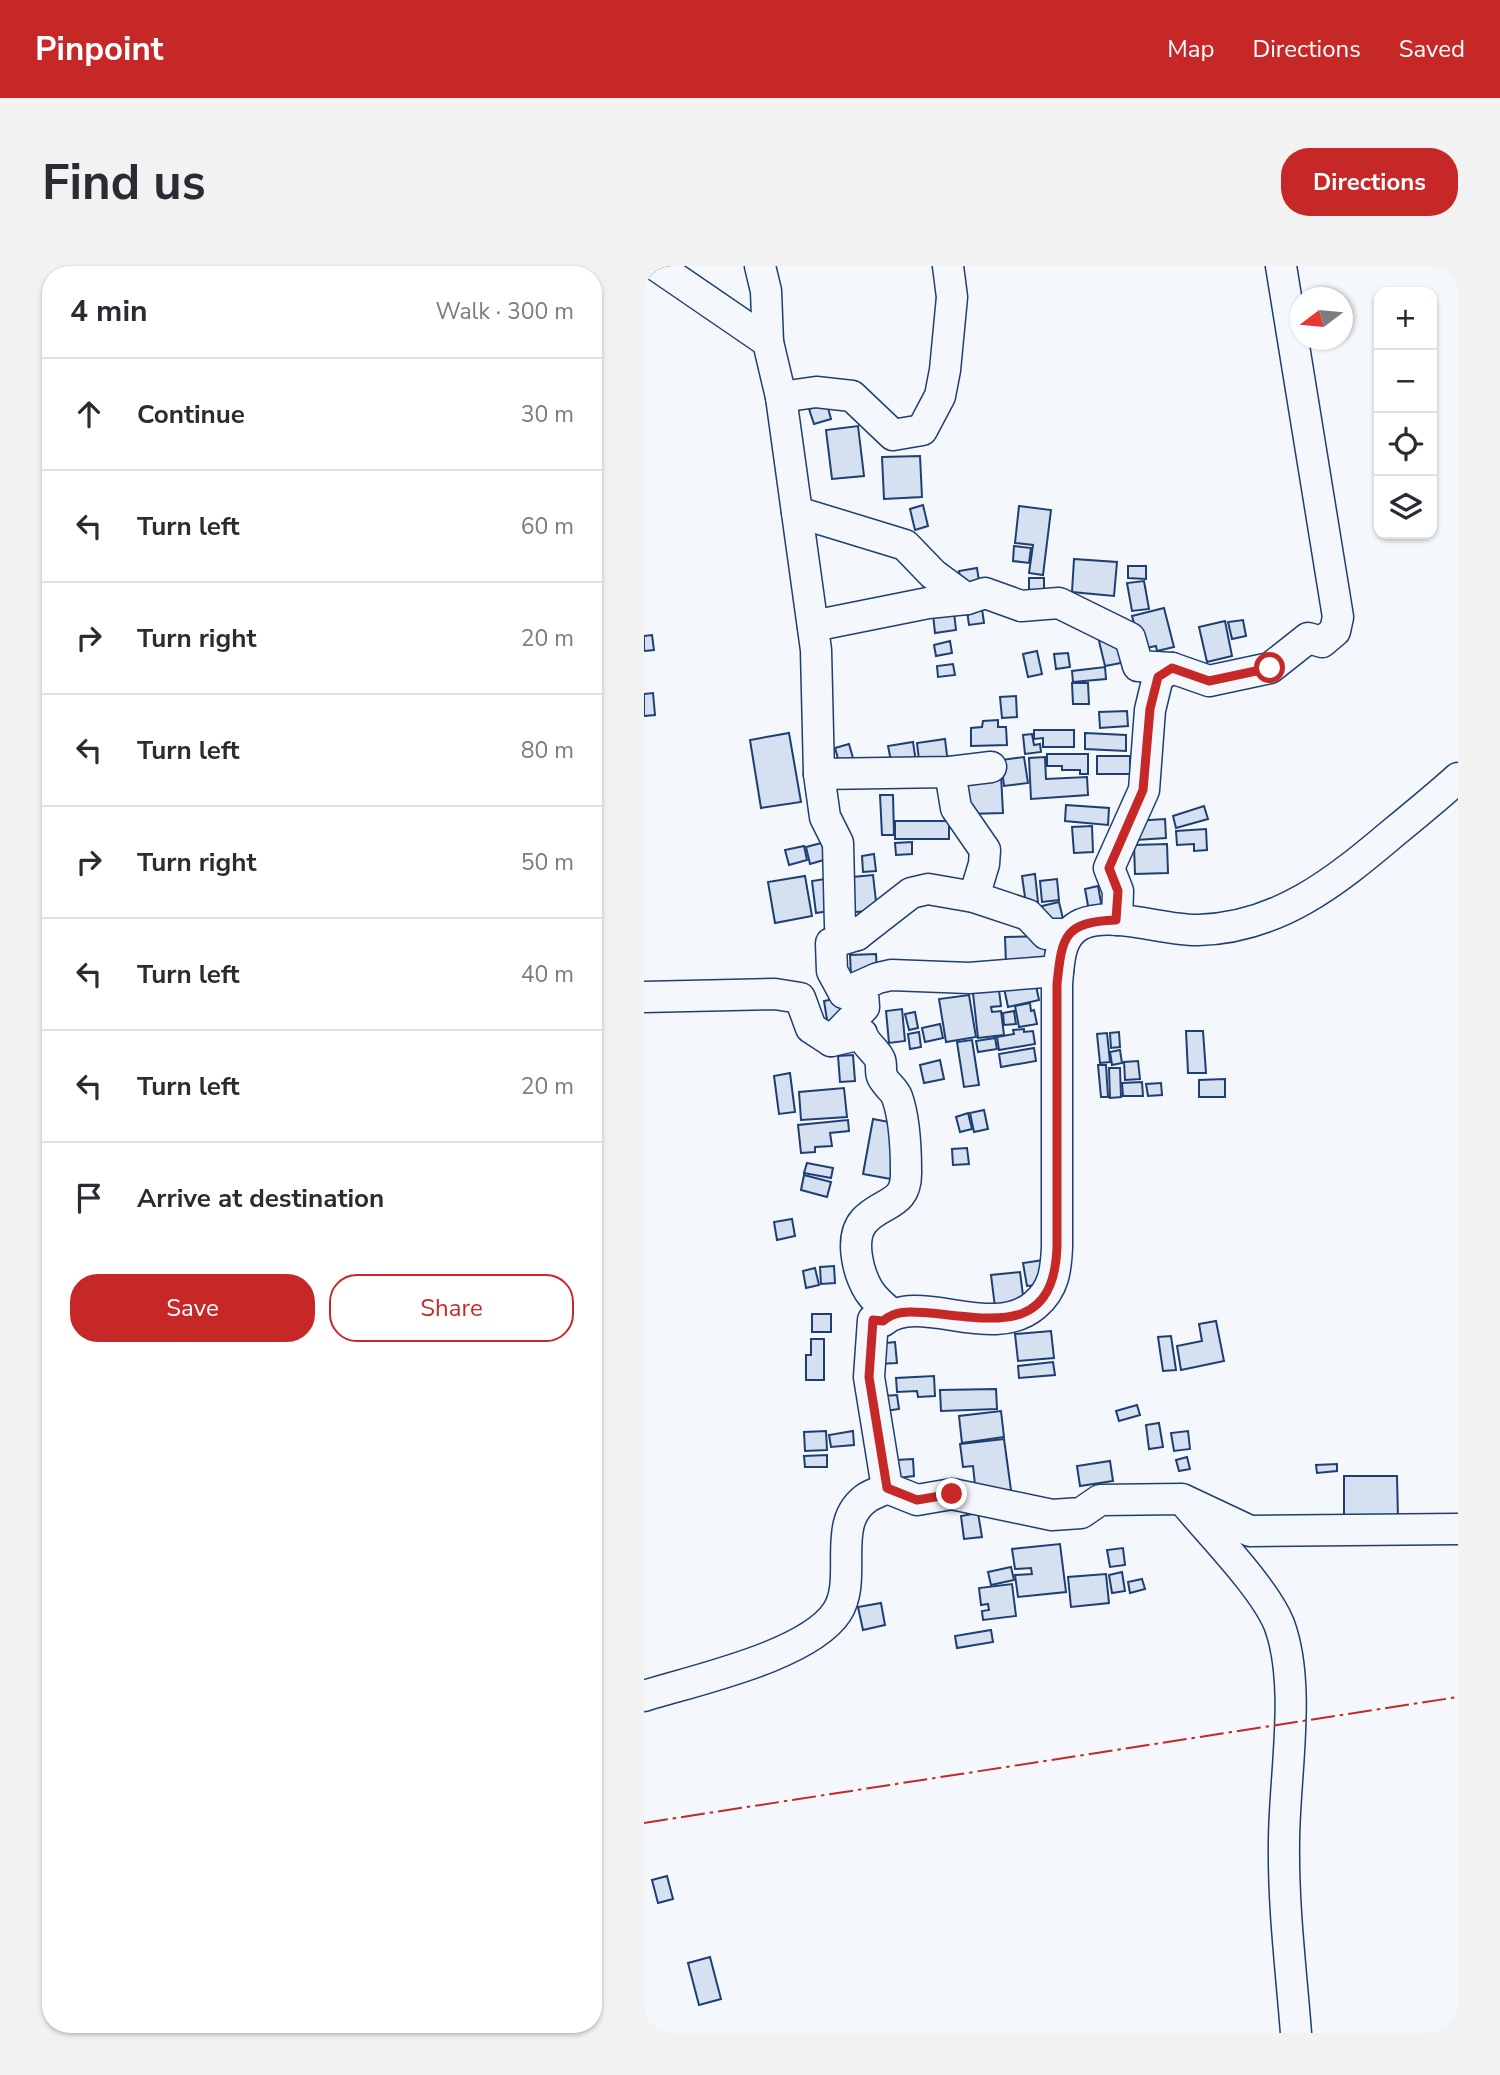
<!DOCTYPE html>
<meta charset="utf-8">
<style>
:root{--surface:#fff;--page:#f2f2f3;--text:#2b2b33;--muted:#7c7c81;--line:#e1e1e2;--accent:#c62828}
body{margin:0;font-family:"Nunito Sans",sans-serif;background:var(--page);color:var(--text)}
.controls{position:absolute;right:21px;top:21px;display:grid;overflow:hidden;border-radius:14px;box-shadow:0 2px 5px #0004}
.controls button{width:63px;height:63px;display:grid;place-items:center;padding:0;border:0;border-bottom:2px solid var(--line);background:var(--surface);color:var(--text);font:35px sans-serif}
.compass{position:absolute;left:646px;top:21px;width:63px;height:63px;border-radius:50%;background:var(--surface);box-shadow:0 2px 5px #0004;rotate:254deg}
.stop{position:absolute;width:21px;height:21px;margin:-16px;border:5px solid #c62828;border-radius:50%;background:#fff}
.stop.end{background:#c62828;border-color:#fff;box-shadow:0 2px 7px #0008}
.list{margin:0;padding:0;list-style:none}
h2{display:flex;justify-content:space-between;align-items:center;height:91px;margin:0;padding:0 28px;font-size:30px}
h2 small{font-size:23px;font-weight:400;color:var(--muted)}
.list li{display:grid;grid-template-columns:46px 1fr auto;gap:21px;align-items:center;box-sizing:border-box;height:112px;padding:0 28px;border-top:2px solid var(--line)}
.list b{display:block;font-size:26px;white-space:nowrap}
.list em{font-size:23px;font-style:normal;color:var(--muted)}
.actions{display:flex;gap:14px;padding:21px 28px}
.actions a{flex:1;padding:16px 0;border:2px solid var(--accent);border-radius:28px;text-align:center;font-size:24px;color:var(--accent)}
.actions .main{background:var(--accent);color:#fff}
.icon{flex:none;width:38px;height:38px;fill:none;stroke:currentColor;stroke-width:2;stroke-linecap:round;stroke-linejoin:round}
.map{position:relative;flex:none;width:814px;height:1767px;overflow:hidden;border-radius:28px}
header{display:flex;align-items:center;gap:42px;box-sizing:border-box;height:98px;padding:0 35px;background:var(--accent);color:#fff}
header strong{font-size:33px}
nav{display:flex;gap:38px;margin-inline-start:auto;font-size:24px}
.intro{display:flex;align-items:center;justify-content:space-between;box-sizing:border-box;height:168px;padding:0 42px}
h1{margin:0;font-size:49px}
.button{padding:18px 32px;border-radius:28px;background:var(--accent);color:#fff;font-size:24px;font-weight:700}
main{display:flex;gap:42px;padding:0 42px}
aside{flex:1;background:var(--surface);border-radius:28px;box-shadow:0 2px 5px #0004}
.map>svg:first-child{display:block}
</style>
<header>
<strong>Pinpoint</strong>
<nav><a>Map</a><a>Directions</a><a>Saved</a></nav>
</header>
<div class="intro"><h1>Find us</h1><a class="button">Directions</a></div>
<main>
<aside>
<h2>4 min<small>Walk · 300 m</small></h2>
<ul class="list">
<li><svg class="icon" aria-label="ahead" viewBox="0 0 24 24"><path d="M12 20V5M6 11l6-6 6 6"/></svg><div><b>Continue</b></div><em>30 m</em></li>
<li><svg class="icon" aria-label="left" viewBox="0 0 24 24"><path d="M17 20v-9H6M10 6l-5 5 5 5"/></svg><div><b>Turn left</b></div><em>60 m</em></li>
<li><svg class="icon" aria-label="right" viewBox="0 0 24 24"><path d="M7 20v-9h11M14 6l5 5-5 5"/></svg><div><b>Turn right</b></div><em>20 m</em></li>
<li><svg class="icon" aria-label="left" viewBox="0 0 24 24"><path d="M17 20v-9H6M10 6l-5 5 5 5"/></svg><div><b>Turn left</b></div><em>80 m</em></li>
<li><svg class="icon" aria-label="right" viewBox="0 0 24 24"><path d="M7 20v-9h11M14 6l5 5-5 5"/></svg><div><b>Turn right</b></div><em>50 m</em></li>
<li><svg class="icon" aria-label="left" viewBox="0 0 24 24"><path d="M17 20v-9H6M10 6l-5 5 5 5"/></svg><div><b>Turn left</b></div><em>40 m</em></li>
<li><svg class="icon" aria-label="left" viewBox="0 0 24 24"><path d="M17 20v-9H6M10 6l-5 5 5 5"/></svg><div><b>Turn left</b></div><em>20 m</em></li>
<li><svg class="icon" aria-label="arrive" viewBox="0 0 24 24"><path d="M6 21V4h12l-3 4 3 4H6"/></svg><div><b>Arrive at destination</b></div></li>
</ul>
<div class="actions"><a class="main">Save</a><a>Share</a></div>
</aside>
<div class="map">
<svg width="814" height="1767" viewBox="0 0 814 1767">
<rect width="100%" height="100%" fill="#f4f7fb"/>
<g fill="#d5e0f0" stroke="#1d3f73" stroke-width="2">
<path d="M 183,138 L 187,153 L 170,158 L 165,143 Z"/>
<path d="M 214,160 L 220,210 L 188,213 L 182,164 Z"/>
<path d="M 276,190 L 278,231 L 240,233 L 238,191 Z"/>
<path d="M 279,239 L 284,260 L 271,264 L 266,243 Z"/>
<path d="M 375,240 L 407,244 L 399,309 L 385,307 L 389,279 L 371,277 Z"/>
<path d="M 370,280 L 387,282 L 385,297 L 369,295 Z"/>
<path d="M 430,293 L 473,296 L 470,330 L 428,326 Z"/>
<path d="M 484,300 L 502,300 L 502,313 L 484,312 Z"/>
<path d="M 333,302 L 336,322 L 318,326 L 315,305 Z"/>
<rect x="385" y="312" width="15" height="20"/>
<path d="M 500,315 L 505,343 L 488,345 L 483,317 Z"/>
<path d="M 520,342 L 530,381 L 513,385 L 512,380 L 497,383 L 488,350 Z"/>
<path d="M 338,343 L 340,357 L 325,359 L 323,345 Z"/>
<path d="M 310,346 L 312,364 L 291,367 L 289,348 Z"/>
<path d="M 599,354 L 602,370 L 588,373 L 584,356 Z"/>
<path d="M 581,355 L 588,390 L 563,396 L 555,361 Z"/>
<path d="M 8,369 L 10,384 L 0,385 L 0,370 Z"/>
<path d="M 472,371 L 477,397 L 461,400 L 455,375 Z"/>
<path d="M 306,375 L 308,387 L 292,390 L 290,379 Z"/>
<path d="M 393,385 L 398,408 L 384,411 L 379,388 Z"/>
<path d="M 424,387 L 426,401 L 412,403 L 410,388 Z"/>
<path d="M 309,398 L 311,409 L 294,411 L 293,400 Z"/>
<path d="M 461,401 L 462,413 L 429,416 L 428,405 Z"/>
<path d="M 428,417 L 444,417 L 445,438 L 429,438 Z"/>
<path d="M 9,427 L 11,449 L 0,450 L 0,428 Z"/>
<path d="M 372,430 L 373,451 L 358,452 L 356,431 Z"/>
<path d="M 483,445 L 484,460 L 456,462 L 455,446 Z"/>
<path d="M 354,454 L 354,461 L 362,461 L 363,479 L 327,480 L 327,462 L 338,461 L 339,455 Z"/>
<path d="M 390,464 L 430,464 L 430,481 L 399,481 L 399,472 L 390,473 Z"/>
<path d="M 145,467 L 157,536 L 117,542 L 106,474 Z"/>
<path d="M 441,467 L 482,469 L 482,485 L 441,483 Z"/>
<path d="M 388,468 L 390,479 L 396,478 L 397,486 L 381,488 L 379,469 Z"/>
<path d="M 301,473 L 304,498 L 276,502 L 273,477 Z"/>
<path d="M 269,476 L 272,496 L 248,500 L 244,480 Z"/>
<path d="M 205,478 L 211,499 L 197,503 L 191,482 Z"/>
<path d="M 403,488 L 444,488 L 444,508 L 436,508 L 436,504 L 418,504 L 418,500 L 403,500 Z"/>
<rect x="453" y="490" width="33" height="18"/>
<path d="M 380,491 L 384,517 L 360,520 L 357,494 Z"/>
<path d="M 401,491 L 402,513 L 443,511 L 444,529 L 387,533 L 385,492 Z"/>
<path d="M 357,509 L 359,547 L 323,548 L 321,510 Z"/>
<path d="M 236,529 L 249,529 L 250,569 L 238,569 Z"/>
<path d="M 422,539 L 465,542 L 464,559 L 421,555 Z"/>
<path d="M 560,540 L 564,553 L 532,562 L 529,550 Z"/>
<path d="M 521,553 L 522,572 L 492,574 L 491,555 Z"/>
<rect x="251" y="555" width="54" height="18"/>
<path d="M 448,560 L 449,586 L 430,587 L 428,561 Z"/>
<path d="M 562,563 L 563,584 L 550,585 L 550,578 L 533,579 L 532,565 Z"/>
<path d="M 185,575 L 190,591 L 166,598 L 162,581 Z"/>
<path d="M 268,576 L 268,588 L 252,589 L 251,577 Z"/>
<path d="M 523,578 L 524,607 L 491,608 L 490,579 Z"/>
<path d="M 160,580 L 163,594 L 145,599 L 141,584 Z"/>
<path d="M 230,588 L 232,605 L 219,606 L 218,590 Z"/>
<path d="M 391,608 L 394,636 L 382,638 L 378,610 Z"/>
<path d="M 229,609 L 233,644 L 202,647 L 198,612 Z"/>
<path d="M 161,610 L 168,650 L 131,657 L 124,616 Z"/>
<path d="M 188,612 L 192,644 L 172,647 L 168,615 Z"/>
<path d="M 413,613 L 415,634 L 398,636 L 396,615 Z"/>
<path d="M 454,620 L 458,642 L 445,645 L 441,623 Z"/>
<path d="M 415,636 L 419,653 L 401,656 L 398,640 Z"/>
<path d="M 401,670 L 402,696 L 362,697 L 361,671 Z"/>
<path d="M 232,688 L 233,708 L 207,710 L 206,689 Z"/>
<path d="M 391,715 L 395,734 L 364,741 L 360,722 Z"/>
<path d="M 355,724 L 357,740 L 347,741 L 348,746 L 357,745 L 360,769 L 334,772 L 329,727 Z"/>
<path d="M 325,729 L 332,771 L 302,776 L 295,733 Z"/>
<path d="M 199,731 L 204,756 L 184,760 L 180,735 Z"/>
<path d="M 386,737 L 387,745 L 390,744 L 393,758 L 375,761 L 371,740 Z"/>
<path d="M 258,743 L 261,775 L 245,777 L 242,745 Z"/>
<path d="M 370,745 L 372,758 L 360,759 L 359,747 Z"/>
<path d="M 271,746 L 274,762 L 265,764 L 261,748 Z"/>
<path d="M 296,758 L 299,772 L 281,776 L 278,762 Z"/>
<path d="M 380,763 L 380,766 L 389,765 L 391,778 L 355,784 L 353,771 L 370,768 L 369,764 Z"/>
<path d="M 542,765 L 559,765 L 562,807 L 544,807 Z"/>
<path d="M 275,766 L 277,781 L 266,783 L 264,768 Z"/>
<path d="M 475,766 L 476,781 L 467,782 L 466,767 Z"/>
<path d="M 463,767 L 466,796 L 456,797 L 453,768 Z"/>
<path d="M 351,772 L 353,783 L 334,786 L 332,775 Z"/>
<path d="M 328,774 L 335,819 L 320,821 L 313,776 Z"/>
<path d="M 390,782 L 392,795 L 357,801 L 355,788 Z"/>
<path d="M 476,784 L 478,797 L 468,799 L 466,786 Z"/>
<path d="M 209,789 L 211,815 L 196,816 L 194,790 Z"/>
<path d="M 296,794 L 300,813 L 280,817 L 276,799 Z"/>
<path d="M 494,795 L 496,813 L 481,814 L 480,796 Z"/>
<path d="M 454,799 L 462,799 L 464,831 L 457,831 Z"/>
<path d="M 465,802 L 476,802 L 477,831 L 466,832 Z"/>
<path d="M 146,807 L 151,846 L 135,848 L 130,810 Z"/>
<path d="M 581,813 L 581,831 L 555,831 L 555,814 Z"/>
<path d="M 498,816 L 499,830 L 479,830 L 478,817 Z"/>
<path d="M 517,817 L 518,829 L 504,830 L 502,818 Z"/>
<path d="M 200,822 L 203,851 L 157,854 L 155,826 Z"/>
<path d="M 340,844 L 344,863 L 330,866 L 326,847 Z"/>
<path d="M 324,847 L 328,863 L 316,866 L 312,851 Z"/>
<path d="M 229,853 L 256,858 L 247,913 L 219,908 Z"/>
<path d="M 204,854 L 205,865 L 186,867 L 188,880 L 171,881 L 171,886 L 157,887 L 154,859 Z"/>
<path d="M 323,882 L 325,898 L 309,899 L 308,883 Z"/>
<path d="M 163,897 L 189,902 L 187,912 L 160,907 Z"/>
<path d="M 160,909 L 187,916 L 183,931 L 157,924 Z"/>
<path d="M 148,953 L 151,970 L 133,974 L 130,956 Z"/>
<path d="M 400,994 L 403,1018 L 383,1020 L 379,997 Z"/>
<path d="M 190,1000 L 191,1017 L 177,1018 L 176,1001 Z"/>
<path d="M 171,1002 L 175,1019 L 162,1022 L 159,1005 Z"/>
<path d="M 376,1006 L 380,1037 L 351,1041 L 347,1009 Z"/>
<rect x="168" y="1048" width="19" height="18"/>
<path d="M 572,1055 L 580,1095 L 537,1104 L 533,1080 L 558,1075 L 555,1058 Z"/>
<path d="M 407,1065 L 410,1092 L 374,1095 L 371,1068 Z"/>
<path d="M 527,1070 L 532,1104 L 519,1105 L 514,1071 Z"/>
<path d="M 167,1073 L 180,1073 L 180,1114 L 162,1114 L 162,1089 L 167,1089 Z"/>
<path d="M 251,1076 L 253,1097 L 233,1098 L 232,1078 Z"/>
<path d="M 409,1096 L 411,1109 L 375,1112 L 374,1100 Z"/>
<path d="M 290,1110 L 291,1130 L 274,1131 L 273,1125 L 253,1126 L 252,1112 Z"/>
<path d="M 352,1123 L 353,1143 L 297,1145 L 296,1124 Z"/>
<path d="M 253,1129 L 255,1143 L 241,1145 L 239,1130 Z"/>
<path d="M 493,1139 L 496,1149 L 475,1155 L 472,1145 Z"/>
<path d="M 357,1145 L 360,1171 L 318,1177 L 315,1150 Z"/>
<path d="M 515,1157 L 519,1181 L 505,1183 L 502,1159 Z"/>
<path d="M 182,1165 L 183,1184 L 161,1185 L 160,1166 Z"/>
<path d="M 209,1165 L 210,1179 L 187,1181 L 185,1169 Z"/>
<path d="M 544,1165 L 546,1183 L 530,1185 L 527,1167 Z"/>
<path d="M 360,1173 L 367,1224 L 332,1228 L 329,1200 L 319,1201 L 316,1178 Z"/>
<path d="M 183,1189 L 183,1201 L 161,1201 L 160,1190 Z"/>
<path d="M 543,1191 L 546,1203 L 535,1205 L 532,1194 Z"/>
<path d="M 269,1193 L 270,1210 L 254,1212 L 252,1194 Z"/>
<path d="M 466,1195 L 469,1215 L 436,1220 L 433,1200 Z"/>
<path d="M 693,1198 L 693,1205 L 673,1207 L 672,1199 Z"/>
<path d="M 700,1210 L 753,1210 L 754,1252 L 700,1253 Z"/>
<path d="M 334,1247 L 338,1271 L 320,1273 L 317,1250 Z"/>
<path d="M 416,1278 L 422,1326 L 374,1331 L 371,1309 L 388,1308 L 387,1302 L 371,1303 L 368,1283 Z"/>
<path d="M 479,1282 L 481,1299 L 466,1301 L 463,1284 Z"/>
<path d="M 367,1301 L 370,1314 L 347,1319 L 344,1306 Z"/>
<path d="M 478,1306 L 481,1325 L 468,1327 L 465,1309 Z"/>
<path d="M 462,1308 L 465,1337 L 427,1341 L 424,1311 Z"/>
<path d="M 498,1313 L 501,1323 L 486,1327 L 484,1316 Z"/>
<path d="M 368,1318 L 372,1350 L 339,1354 L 338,1345 L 345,1344 L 344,1338 L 337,1339 L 335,1322 Z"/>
<path d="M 237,1337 L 241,1359 L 219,1364 L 214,1341 Z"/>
<path d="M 347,1364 L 349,1376 L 313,1382 L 311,1370 Z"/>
<path d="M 23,1610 L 29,1633 L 14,1637 L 8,1614 Z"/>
<path d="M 66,1691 L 77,1733 L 55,1739 L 44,1697 Z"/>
</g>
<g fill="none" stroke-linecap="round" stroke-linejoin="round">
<g stroke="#1d3f73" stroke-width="33">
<g id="minor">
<path d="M 13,0 L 124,76"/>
<path d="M 116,0 L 122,25 L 124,76 L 137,131 L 172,384 L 175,508 L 181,551 L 194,577 L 196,660 L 213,669 L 187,677 L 188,705 L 200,727"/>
<path d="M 137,131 L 172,126 L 208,130 L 249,169 L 278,164 L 296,130 L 301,104 L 308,31 L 304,0"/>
<path d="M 153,246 L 261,279 L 289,308 L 323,333 L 341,327 L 377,340 L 415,337 L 486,372 L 494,400 L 528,402"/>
<path d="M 169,360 L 284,337 L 323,333"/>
<path d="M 306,506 L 312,542 L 341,584 L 340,598 L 330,631"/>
<path d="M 175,508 L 306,506 L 347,501"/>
<path d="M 473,654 L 474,625 L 465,602 L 500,524 L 506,444 L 514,411 L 528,402 L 565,415 L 626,402 L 664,372 L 678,376 L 691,365 L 694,351 L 637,0"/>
<path d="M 213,669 L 267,627 L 284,623 L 330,631 L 384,649 L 402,668 L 425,668"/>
<path d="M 0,731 L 131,728 L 156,732 L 167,762 L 187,775"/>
<path d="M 248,1048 C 239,1041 231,1034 225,1025 C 214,1007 205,972 220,955 C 238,935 263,940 262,906 C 262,883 261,853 253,831 C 250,823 241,818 238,810 C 236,805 238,799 236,794 C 232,784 221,779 218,768 L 187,775 L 220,741 L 219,727 L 200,727 L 234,712 L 247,709 L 325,712 L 414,705"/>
<path d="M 243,1222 L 225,1111 L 229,1054 L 239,1055 C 275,1025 348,1076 391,1039 C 410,1023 412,1004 413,981 L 413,718 C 415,696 415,668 438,658 C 470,645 520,665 554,664 C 634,662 691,616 749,567 C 771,549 793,531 814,512"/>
<path d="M 544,1240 C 570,1271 620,1322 635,1358 C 658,1419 640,1511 640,1576 C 639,1640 647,1703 652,1767"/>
<path d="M 0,1430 C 51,1414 164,1390 193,1346 C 215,1312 185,1256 224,1231 C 229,1228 237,1225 243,1222 L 273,1234 L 308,1228 L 408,1249 L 437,1247 L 456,1234 L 538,1233 L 606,1265 L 814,1263"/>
</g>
</g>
<use href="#minor" stroke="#f4f7fb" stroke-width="30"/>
<path stroke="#c62828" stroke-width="2" stroke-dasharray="24 5 3.5 5" stroke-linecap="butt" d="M 0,1557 L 814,1431"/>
</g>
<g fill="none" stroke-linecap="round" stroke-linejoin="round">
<path stroke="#c62828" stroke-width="9" d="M 308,1228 L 273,1234 L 243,1222 L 225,1111 L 229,1054 L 239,1055 C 253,1043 268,1046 286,1047 C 350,1053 410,1069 413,981 L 413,718 C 418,670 420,656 472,654 L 474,625 L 465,602 L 499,524 L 506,443 L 514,411 L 528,402 L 565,415 L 626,402"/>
</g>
</svg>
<div class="controls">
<button>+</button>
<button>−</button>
<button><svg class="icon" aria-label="locate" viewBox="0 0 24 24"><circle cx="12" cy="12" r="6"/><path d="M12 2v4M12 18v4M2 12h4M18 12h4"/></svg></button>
<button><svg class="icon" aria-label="layers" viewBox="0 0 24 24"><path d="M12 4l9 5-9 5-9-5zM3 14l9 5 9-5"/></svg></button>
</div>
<svg class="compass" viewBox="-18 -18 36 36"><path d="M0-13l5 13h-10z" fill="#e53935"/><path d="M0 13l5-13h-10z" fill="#7c7c81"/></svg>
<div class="stop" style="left:626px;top:402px"></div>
<div class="stop end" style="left:308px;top:1228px"></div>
</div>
</main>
